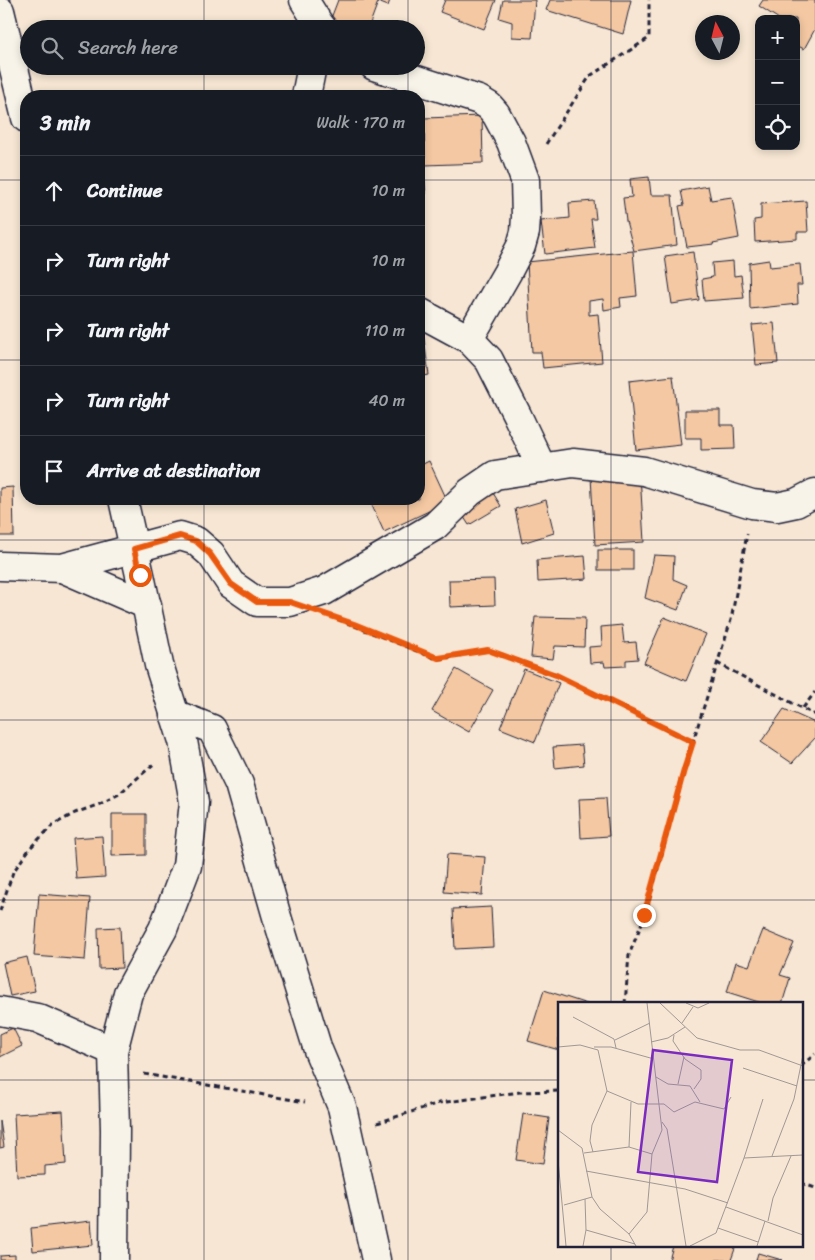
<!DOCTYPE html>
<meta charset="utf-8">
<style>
:root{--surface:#171b24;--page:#242831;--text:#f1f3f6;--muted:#9ea1a6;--line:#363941}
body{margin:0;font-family:Sriracha,sans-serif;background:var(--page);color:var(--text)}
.controls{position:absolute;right:15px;top:15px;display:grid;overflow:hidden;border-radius:10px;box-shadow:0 2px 8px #0003}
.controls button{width:45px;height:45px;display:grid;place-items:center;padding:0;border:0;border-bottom:1px solid var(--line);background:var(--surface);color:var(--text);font:25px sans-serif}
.compass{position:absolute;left:695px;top:15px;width:45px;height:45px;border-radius:50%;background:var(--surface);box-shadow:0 2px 8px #0003;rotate:353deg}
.stop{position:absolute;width:15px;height:15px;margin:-11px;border:4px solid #ea580c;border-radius:50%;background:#fff}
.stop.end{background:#ea580c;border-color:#fff;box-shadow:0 1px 5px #0008}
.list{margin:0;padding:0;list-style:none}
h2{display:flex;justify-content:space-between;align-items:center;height:65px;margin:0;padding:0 20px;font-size:21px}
h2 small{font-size:16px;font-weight:400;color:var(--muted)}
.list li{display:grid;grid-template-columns:32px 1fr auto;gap:15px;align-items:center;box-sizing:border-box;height:70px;padding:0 20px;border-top:1px solid var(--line)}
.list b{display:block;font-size:19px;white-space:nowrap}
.list em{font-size:16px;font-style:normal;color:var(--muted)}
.icon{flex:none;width:28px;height:28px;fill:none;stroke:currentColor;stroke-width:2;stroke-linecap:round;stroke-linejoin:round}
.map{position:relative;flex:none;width:815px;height:1260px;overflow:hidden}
.search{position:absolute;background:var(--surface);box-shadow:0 2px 8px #0003;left:20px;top:20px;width:405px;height:55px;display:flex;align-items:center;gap:12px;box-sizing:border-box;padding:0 18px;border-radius:28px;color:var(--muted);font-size:19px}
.panel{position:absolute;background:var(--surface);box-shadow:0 2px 8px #0003;left:20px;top:90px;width:405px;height:415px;border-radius:20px}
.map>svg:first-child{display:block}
</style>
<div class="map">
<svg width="815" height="1260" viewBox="0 0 815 1260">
<rect width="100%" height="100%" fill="#f6e6d3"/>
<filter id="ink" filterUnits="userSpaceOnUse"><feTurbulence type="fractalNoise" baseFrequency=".02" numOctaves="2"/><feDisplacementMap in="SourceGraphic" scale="10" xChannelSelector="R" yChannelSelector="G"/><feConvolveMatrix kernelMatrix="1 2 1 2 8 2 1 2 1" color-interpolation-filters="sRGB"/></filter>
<g filter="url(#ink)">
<g fill="#f3c8a2" stroke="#22223b">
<path d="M 338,0 L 390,0 L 388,6 L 378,2 L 368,29 L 334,29 L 328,26 Z"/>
<path d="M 445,0 L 496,0 L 484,29 L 440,12 Z"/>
<path d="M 503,0 L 535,0 L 532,38 L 512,37 L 512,22 L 499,18 Z"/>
<path d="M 550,0 L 631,0 L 623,34 L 546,10 Z"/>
<path d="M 763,0 L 815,0 L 815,29 L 804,49 L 796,45 L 796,19 L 779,19 L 759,6 Z"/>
<path d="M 482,116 L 483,163 L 425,165 L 424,118 Z"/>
<path d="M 424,173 L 426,194 L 419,195 L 419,174 Z"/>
<path d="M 649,177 L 651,195 L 672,195 L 677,245 L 634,251 L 626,221 L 623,198 L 632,197 L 630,179 Z"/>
<path d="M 708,186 L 711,200 L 732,197 L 739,238 L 713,243 L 714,244 L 687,247 L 679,206 L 684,205 L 681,191 Z"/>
<path d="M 594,201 L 596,219 L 591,219 L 595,248 L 545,254 L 541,221 L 570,218 L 569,203 Z"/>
<path d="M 806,201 L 808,232 L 797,232 L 797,239 L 755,242 L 754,220 L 761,219 L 761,204 Z"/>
<path d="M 633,251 L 637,296 L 620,298 L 621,307 L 604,310 L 603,299 L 589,301 L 589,315 L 598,314 L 602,362 L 543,368 L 541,352 L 532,352 L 527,262 Z"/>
<path d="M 693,252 L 699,300 L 672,304 L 665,256 Z"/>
<path d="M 769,260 L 770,267 L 800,264 L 802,285 L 797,285 L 798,304 L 750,309 L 749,263 Z"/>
<path d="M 733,261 L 734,276 L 741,275 L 744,298 L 704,301 L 702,279 L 713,277 L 712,263 Z"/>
<path d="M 774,323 L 778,363 L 756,365 L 752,325 Z"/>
<path d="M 422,324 L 429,375 L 419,377 L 419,325 Z"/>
<path d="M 673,376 L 681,445 L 636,450 L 629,381 Z"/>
<path d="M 685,410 L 720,410 L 720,425 L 734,425 L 735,449 L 701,450 L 701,438 L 685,438 Z"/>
<path d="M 429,461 L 448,502 L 384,532 L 369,499 L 419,499 L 419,466 Z"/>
<path d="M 640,474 L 644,542 L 595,545 L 591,477 Z"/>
<path d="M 13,487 L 14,536 L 0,536 L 0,488 Z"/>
<path d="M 490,488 L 501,506 L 469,525 L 458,508 Z"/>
<path d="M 546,500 L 554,533 L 522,543 L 515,509 Z"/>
<rect x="598" y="550" width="35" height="20"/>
<path d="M 654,555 L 674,556 L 673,579 L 687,585 L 678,610 L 645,598 Z"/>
<path d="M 585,556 L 587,579 L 538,582 L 537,560 Z"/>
<path d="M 494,579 L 495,605 L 450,607 L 449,580 Z"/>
<path d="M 535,617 L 585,618 L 584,647 L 555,646 L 553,659 L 531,657 Z"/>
<path d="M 664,617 L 706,634 L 686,681 L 644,663 Z"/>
<path d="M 622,625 L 624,643 L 636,642 L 638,659 L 626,660 L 626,666 L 605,667 L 604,662 L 590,663 L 589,647 L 602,646 L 601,627 Z"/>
<path d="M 456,669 L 493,690 L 469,732 L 432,711 Z"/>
<path d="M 524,669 L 559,683 L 535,742 L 500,728 Z"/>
<path d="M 784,709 L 815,723 L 815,738 L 792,763 L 761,742 Z"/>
<path d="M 582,745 L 584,765 L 555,768 L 553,747 Z"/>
<path d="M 606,798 L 609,836 L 581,838 L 579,799 Z"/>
<path d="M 112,814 L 146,814 L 146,855 L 112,856 Z"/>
<path d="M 102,836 L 105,877 L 76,879 L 73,838 Z"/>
<path d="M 447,854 L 485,857 L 482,895 L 444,892 Z"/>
<path d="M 39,894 L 90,898 L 85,960 L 34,956 Z"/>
<path d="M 491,907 L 493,947 L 455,949 L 453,909 Z"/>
<path d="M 120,927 L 122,968 L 99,969 L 98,928 Z"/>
<path d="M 763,930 L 794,943 L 780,975 L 790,978 L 782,1004 L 765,1004 L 727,992 L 736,962 L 749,966 Z"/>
<path d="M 27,957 L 35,991 L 10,996 L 3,963 Z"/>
<path d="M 544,990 L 587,1004 L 559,1004 L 559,1050 L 528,1041 Z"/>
<path d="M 13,1028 L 22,1046 L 0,1057 L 0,1034 Z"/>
<path d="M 63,1111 L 66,1164 L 45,1166 L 45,1175 L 17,1176 L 14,1114 Z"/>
<path d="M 523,1114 L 549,1118 L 543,1164 L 516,1160 Z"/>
<path d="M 0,1121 L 4,1147 L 0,1148 Z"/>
<path d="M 91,1221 L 93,1245 L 33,1251 L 31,1228 Z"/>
<path d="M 673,1246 L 736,1246 L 731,1260 L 669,1260 Z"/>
<path d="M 758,1253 L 782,1260 L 756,1260 Z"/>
<path d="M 15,1255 L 15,1260 L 0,1260 L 0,1256 Z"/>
</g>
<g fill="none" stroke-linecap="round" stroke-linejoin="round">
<g stroke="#22223b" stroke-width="31">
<g id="street">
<path d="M 304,0 L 319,24 L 323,29"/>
<path d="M 0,11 L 26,118"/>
<path d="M 374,66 L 479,100 L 489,106 L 496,114 L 511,142 L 525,180 L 526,217 L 525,232 L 521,246 L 507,273 L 469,339"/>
<path d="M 306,96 L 312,66"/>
<path d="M 419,312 L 469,339 L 489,360 L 517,415 L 542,468"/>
<path d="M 0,566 L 62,568 L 180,536 L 196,541 L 211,554 L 231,584 L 257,602 L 290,602 L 324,591 L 435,526 L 470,492 L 495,475 L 573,463 L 644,471 L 752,504 L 777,507 L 796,503 L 815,493"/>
<path d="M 62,568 L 147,605"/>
<path d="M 174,714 L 212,729 L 239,784 L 277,917 L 318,1050 L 342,1107 L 376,1260"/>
<path d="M 0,1011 L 37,1018 L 113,1051"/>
<path d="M 114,1260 L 115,1130 L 113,1051 L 128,993 L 163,929 L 187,866 L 194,802 L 183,741 L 159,665 L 140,575 L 123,499"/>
</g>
</g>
<g stroke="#22223b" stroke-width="3" stroke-dasharray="5 4" stroke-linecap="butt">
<path d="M 546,144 L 590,76 L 649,38 L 649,0"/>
<path d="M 338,619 L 437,659 L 488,650 L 556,675 L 693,742"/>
<path d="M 717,663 L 815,715"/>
<path d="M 803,708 L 815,692"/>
<path d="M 0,911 L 13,872 L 31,847 L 53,825 L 75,813 L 100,804 L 119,794 L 155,763"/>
<path d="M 625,1004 L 629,955 L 645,915 L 684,770 L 731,620 L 747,534"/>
<path d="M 801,1066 L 815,1054"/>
<path d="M 144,1074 L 305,1102"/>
<path d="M 377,1123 L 439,1103 L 520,1092 L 559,1091"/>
<path d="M 801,1183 L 815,1188"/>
</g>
<use href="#street" stroke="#f7f3e8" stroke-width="28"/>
</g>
</g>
<g fill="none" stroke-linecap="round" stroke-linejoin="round" filter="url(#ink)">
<path stroke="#ea580c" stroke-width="6" d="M 140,575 L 134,549 L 180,536 L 196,541 L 210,554 L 231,584 L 257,602 L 290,602 L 354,624 L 438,658 L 488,650 L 556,675 L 693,742 L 684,770 L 644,915"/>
</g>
<path fill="none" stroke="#22223b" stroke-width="1" stroke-opacity="0.55" d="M 204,0 L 204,29M 408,0 L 408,29M 611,0 L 611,1004M 204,66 L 204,96M 408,66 L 408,96M 0,180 L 26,180M 419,180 L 815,180M 0,360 L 26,360M 419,360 L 815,360M 204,499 L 204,1260M 408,499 L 408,1260M 0,540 L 815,540M 0,720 L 815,720M 0,900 L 815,900M 0,1080 L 559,1080M 801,1080 L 815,1080M 611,1246 L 611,1260"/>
<g transform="translate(558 1002)">
<rect width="245" height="245" fill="#f6e6d3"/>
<path fill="none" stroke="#a19896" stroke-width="1" d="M 102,1 L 139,36 L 182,48 L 201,48 L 245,64M 128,1 L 140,6 L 151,1M 15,15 L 56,37 L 58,46M 124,21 L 135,5M 116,33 L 115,39 L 127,57 L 143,68 L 143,77 L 136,87M 57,38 L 92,21M 93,40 L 110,36 L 127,25M 0,45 L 22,43 L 40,48 L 49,89 L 80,102 L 106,102 L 116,110 L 137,100 L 166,107 L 173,95M 36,45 L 53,45 L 96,57M 185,66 L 239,84M 98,75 L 110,82 L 132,84 L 142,100M 120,82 L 126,55M 104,120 L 109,127 L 128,244M 0,128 L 24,146 L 34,195 L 42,207 L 71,232 L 78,244M 71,145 L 73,100M 35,150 L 32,139 L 34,123 L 49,89M 26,151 L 71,145 L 94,152M 214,154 L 236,97 L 245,53M 186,156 L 205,97M 0,158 L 8,244M 28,169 L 127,187 L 170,201M 6,203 L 34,195M 168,205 L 245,233M 210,219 L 215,196 L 233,154M 160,226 L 200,240M 28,228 L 77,242M 71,232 L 89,210 L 94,152 L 104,128 L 89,1M 25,244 L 28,228 L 27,197M 132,244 L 158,231 L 186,156 L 245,153M 199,244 L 207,219"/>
<path fill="#7b2cbf" fill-opacity="0.15" stroke="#7b2cbf" stroke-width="2.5" d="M 95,48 L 174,58 L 159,180 L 80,170 Z"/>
<rect width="245" height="245" fill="none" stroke="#22223b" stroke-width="2.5"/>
</g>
</svg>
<div class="controls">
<button>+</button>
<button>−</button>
<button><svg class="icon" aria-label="locate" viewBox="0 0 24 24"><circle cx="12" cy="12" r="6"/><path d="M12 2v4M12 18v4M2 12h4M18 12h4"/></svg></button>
</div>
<svg class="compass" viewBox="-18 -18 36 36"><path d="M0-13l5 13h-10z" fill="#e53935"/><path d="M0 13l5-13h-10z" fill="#9ea1a6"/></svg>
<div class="stop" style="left:140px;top:575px"></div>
<div class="stop end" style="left:644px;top:915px"></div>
<div class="search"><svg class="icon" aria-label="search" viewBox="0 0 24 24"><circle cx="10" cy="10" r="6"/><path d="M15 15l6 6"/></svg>Search here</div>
<section class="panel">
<h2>3 min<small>Walk · 170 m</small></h2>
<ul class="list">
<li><svg class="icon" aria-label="ahead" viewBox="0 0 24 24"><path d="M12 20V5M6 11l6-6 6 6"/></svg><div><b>Continue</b></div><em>10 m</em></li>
<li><svg class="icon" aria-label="right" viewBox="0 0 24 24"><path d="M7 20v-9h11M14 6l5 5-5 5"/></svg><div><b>Turn right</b></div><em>10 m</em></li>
<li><svg class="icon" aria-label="right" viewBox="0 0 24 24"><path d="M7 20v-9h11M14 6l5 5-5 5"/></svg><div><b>Turn right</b></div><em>110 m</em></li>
<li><svg class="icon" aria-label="right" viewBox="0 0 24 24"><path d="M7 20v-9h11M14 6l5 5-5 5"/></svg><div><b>Turn right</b></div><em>40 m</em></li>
<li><svg class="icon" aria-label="arrive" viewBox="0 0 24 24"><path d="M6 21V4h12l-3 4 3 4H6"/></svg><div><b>Arrive at destination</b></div></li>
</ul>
</section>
</div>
